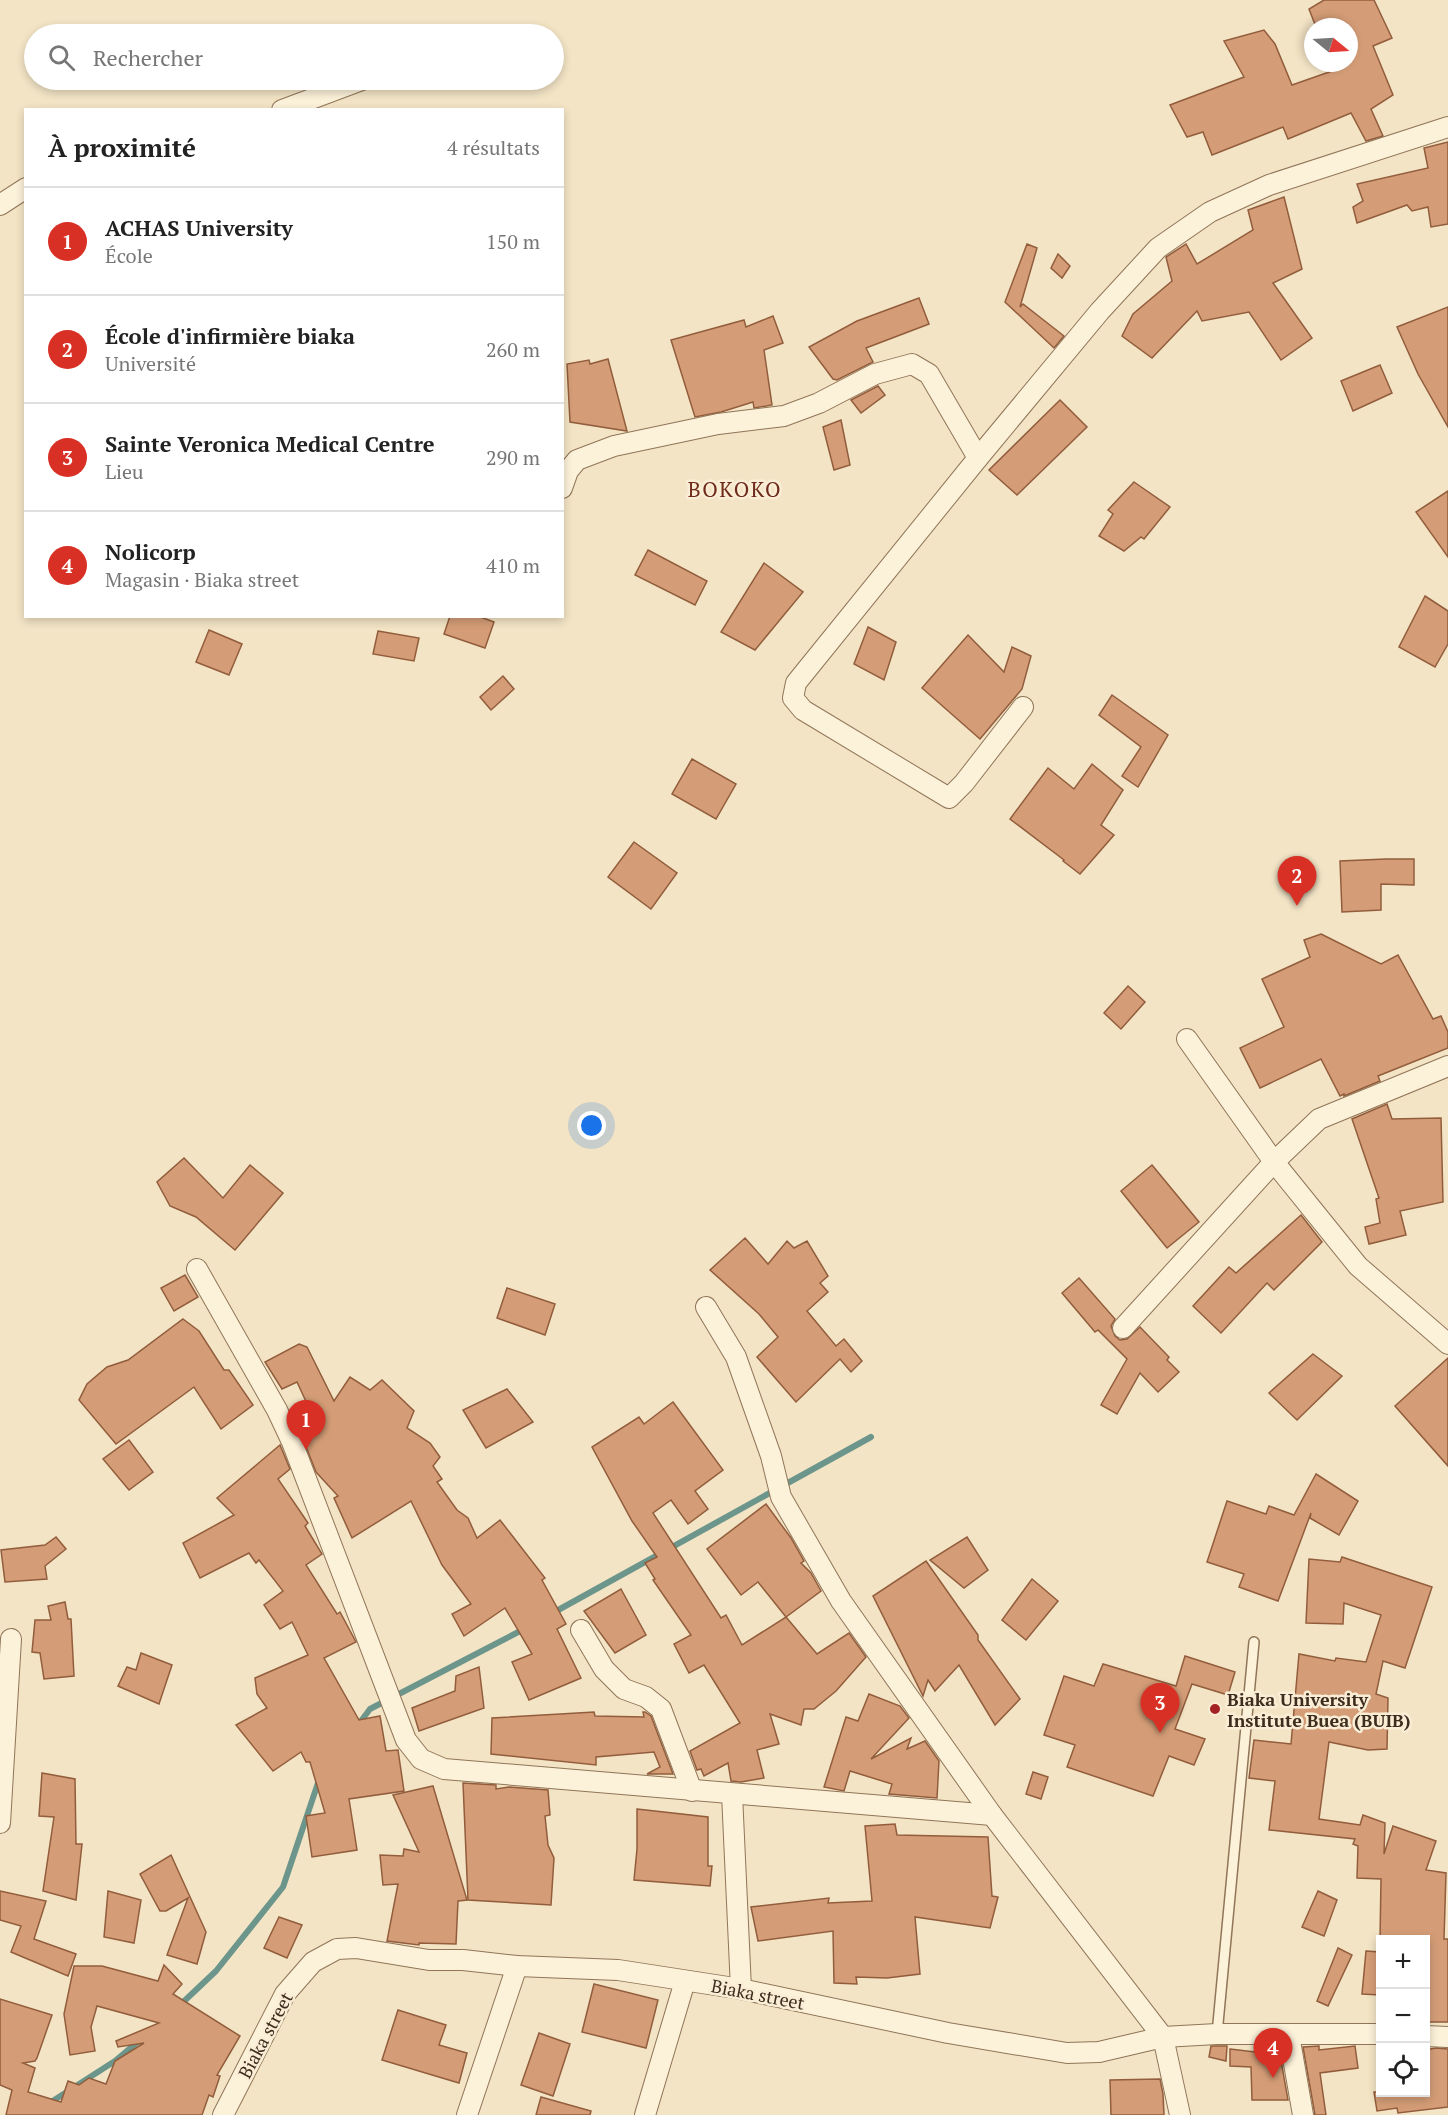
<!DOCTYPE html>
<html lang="fr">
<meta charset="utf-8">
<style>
:root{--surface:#fff;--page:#f6f6f6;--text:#222;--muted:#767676;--line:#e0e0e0;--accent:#d93025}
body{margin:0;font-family:"PT Serif",serif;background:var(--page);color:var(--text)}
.controls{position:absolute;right:18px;bottom:18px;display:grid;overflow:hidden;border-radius:0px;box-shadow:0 3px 9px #0003}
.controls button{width:54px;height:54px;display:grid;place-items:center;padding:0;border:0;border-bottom:2px solid var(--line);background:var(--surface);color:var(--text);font:30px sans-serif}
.compass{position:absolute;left:1304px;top:18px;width:54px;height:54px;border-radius:50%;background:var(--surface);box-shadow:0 3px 9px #0003;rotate:108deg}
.you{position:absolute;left:592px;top:1126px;width:21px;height:21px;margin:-15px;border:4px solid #fff;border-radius:50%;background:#1a73e8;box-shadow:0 0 0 9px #1a73e833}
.badge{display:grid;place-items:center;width:39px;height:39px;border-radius:50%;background:var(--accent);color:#fff;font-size:20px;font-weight:700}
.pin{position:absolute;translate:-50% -50px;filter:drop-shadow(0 2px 3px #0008)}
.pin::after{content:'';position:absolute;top:32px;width:21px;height:18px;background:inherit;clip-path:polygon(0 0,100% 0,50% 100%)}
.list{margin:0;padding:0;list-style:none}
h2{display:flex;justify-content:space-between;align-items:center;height:78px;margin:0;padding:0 24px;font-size:26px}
h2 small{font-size:20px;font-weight:400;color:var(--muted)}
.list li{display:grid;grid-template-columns:39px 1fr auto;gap:18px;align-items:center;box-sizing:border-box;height:108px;padding:0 24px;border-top:2px solid var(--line)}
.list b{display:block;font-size:22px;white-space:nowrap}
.list p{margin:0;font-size:20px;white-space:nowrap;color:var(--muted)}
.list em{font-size:20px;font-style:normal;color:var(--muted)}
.icon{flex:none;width:33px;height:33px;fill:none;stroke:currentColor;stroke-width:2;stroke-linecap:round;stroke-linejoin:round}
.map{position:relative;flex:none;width:1448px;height:2115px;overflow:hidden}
.search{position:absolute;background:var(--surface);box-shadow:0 3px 9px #0003;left:24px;top:24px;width:540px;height:66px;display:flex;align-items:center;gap:15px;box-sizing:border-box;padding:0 21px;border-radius:33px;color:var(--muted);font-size:22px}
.panel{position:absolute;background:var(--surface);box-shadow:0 3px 9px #0003;left:24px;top:108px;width:540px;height:510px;border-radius:0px}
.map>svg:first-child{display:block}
</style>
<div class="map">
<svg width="1448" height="2115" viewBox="0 0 1448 2115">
<rect width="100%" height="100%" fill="#f3e4c5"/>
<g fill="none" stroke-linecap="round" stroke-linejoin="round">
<g stroke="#6c958b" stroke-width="6">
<path d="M 551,1614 L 871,1437"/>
<path d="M 358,1725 L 370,1709 L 524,1629"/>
<path d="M 179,2006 L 216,1971 L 283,1887 L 320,1777"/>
<path d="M 51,2115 L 48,2104 L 115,2061 L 140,2040"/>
</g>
</g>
<g fill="#d49d77" stroke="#925d3c" stroke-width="1.5">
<path d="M 1324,0 L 1374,0 L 1392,38 L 1373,46 L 1393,95 L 1371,109 L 1383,136 L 1366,141 L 1351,113 L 1288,139 L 1283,127 L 1212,155 L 1203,132 L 1187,137 L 1170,105 L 1244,77 L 1224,41 L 1264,30 L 1275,44 L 1292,85 L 1332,71 L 1329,63 L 1349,63 L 1349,27 L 1316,27 L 1309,9 Z"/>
<path d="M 1448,142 L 1448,224 L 1431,227 L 1428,207 L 1412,211 L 1407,205 L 1357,223 L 1353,207 L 1363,201 L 1357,184 L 1428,168 L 1424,148 Z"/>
<path d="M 1284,197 L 1302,269 L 1273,283 L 1312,338 L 1281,360 L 1249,312 L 1202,321 L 1197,311 L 1152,358 L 1122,336 L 1133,314 L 1172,281 L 1166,257 L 1186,244 L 1197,264 L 1253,230 L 1248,210 Z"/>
<path d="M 1027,244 L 1037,248 L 1020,307 L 1023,304 L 1064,336 L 1054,348 L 1005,302 Z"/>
<path d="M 1058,254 L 1070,266 L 1062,278 L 1051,268 Z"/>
<path d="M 919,298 L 929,324 L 866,348 L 873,362 L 837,380 L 833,379 L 809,347 L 857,321 Z"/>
<path d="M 1448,307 L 1448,427 L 1418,374 L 1397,327 Z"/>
<path d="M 773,316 L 783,343 L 764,350 L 772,405 L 754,408 L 753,402 L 721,412 L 695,417 L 671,340 L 744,320 L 746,327 Z"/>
<path d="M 608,359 L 627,431 L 570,422 L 567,364 L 589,360 L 590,364 Z"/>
<path d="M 1380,365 L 1392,393 L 1353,411 L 1341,381 Z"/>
<path d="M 878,386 L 885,395 L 861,413 L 851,400 Z"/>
<path d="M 1060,400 L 1087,427 L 1017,495 L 989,470 Z"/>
<path d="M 841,420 L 850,465 L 834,470 L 823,427 Z"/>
<path d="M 1134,482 L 1170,507 L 1144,539 L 1141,537 L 1124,551 L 1099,536 L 1113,514 L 1108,510 Z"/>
<path d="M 1448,491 L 1448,557 L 1416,512 Z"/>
<path d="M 648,550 L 707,581 L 695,605 L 635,575 Z"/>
<path d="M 764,563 L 803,592 L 755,650 L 721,632 Z"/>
<path d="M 1425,596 L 1448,611 L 1448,644 L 1435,667 L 1399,647 Z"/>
<path d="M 450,616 L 478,616 L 494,622 L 485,648 L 444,634 Z"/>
<path d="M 868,627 L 896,642 L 884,680 L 854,664 Z"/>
<path d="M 209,630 L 242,644 L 229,675 L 196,662 Z"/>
<path d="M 378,631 L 419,638 L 414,661 L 373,654 Z"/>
<path d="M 968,635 L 1004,672 L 1012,647 L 1031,656 L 1022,689 L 980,739 L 922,688 Z"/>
<path d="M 503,676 L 514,689 L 491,710 L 480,697 Z"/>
<path d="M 1112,695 L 1168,735 L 1138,787 L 1122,776 L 1141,747 L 1099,715 Z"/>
<path d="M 692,759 L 736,784 L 716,819 L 672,794 Z"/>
<path d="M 1092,764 L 1123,790 L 1101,825 L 1114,835 L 1080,874 L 1063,861 L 1064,860 L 1010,819 L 1048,768 L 1074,789 Z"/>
<path d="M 634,842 L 677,873 L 651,909 L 608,877 Z"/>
<path d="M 1386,859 L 1414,859 L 1414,885 L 1381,884 L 1381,910 L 1342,912 L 1340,861 Z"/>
<path d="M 1321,934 L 1381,964 L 1398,955 L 1433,1019 L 1441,1016 L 1448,1032 L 1448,1048 L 1378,1076 L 1380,1081 L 1344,1096 L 1344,1094 L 1340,1096 L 1321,1059 L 1260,1088 L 1240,1048 L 1284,1027 L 1262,979 L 1310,957 L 1304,940 Z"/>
<path d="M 1128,986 L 1145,1002 L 1121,1029 L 1104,1013 Z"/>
<path d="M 1387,1104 L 1392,1119 L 1441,1118 L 1443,1202 L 1400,1211 L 1406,1235 L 1369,1244 L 1365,1227 L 1380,1223 L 1376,1199 L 1379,1198 L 1352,1119 Z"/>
<path d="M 184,1158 L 223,1198 L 250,1165 L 283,1193 L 235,1250 L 196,1217 L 170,1206 L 157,1182 Z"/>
<path d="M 1152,1165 L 1199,1222 L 1167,1248 L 1121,1191 Z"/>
<path d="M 1301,1215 L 1322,1242 L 1274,1290 L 1267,1283 L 1221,1333 L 1193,1306 L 1229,1267 L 1236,1273 Z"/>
<path d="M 745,1238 L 768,1264 L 787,1241 L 794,1248 L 807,1241 L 828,1276 L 820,1283 L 828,1292 L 807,1311 L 836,1346 L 844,1339 L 862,1361 L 851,1372 L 840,1359 L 796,1402 L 757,1357 L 778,1337 L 759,1314 L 710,1270 Z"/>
<path d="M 185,1275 L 198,1297 L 174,1311 L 161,1288 Z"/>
<path d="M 1079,1278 L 1115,1319 L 1111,1326 L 1115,1336 L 1120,1340 L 1127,1339 L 1140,1327 L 1169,1357 L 1167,1360 L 1179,1372 L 1158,1392 L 1140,1373 L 1117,1414 L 1101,1405 L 1127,1359 L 1098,1330 L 1095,1332 L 1062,1293 Z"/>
<path d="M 507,1288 L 555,1304 L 545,1335 L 497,1318 Z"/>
<path d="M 183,1319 L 199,1331 L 224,1370 L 229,1370 L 253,1405 L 221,1429 L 194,1387 L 116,1444 L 79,1400 L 87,1384 L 107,1367 L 128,1360 Z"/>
<path d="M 299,1344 L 307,1347 L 334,1401 L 350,1377 L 370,1390 L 382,1380 L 414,1411 L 407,1428 L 430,1443 L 440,1457 L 433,1466 L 442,1479 L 437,1482 L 457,1510 L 468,1518 L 477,1538 L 500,1520 L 545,1578 L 542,1580 L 566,1624 L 557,1629 L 581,1678 L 529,1700 L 512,1662 L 532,1654 L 505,1608 L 464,1636 L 452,1614 L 471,1604 L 442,1565 L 411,1501 L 352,1538 L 334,1498 L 338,1496 L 316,1472 L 301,1434 L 315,1421 L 297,1382 L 282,1389 L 265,1362 Z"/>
<path d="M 1313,1354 L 1342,1376 L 1297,1420 L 1269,1393 Z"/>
<path d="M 1448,1358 L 1448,1466 L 1395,1406 Z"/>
<path d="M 507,1389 L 533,1422 L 486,1448 L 463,1410 Z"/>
<path d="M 673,1402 L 723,1470 L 695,1491 L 708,1509 L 688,1524 L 671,1500 L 653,1513 L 721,1618 L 726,1615 L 742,1645 L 786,1617 L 817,1654 L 849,1633 L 866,1657 L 836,1691 L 814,1709 L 804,1709 L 801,1725 L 770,1714 L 779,1744 L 757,1750 L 764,1778 L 741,1782 L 731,1781 L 728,1763 L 704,1776 L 701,1769 L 697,1770 L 690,1751 L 740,1723 L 704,1665 L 689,1673 L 674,1644 L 691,1635 L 653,1580 L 655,1579 L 645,1563 L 657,1557 L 632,1521 L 592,1447 L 639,1417 L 644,1424 Z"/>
<path d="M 129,1440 L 153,1472 L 129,1490 L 103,1459 Z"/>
<path d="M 280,1445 L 290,1469 L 278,1479 L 308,1523 L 305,1526 L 322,1554 L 306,1565 L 337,1614 L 340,1612 L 356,1642 L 324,1658 L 359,1720 L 380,1716 L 386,1751 L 398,1750 L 404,1791 L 349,1799 L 357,1850 L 312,1857 L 306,1816 L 325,1813 L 310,1762 L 306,1762 L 301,1752 L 273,1771 L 236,1725 L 267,1708 L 257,1694 L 255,1678 L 308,1655 L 292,1622 L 280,1629 L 264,1605 L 283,1591 L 259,1560 L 256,1563 L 249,1553 L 200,1578 L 183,1543 L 234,1515 L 217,1498 Z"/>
<path d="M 1316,1474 L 1358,1501 L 1339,1535 L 1310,1518 L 1311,1513 L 1278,1601 L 1239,1587 L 1244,1574 L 1207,1562 L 1227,1501 L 1266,1514 L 1269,1506 L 1294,1515 Z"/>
<path d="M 766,1504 L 791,1538 L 804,1561 L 801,1563 L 811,1573 L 821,1591 L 786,1617 L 758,1582 L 741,1595 L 707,1549 Z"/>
<path d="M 56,1537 L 66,1549 L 45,1566 L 47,1579 L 5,1582 L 1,1550 L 45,1545 Z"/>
<path d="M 967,1537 L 988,1570 L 964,1588 L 930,1560 Z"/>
<path d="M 1342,1557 L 1432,1587 L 1405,1668 L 1383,1661 L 1376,1694 L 1388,1698 L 1387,1749 L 1368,1750 L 1329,1742 L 1319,1819 L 1360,1825 L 1363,1815 L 1385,1823 L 1384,1854 L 1393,1826 L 1436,1841 L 1426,1870 L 1446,1873 L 1444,1939 L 1448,1939 L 1448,2022 L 1425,2022 L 1425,1940 L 1380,1940 L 1381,1879 L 1357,1878 L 1358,1846 L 1353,1844 L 1355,1839 L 1269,1830 L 1275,1781 L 1249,1778 L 1254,1740 L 1291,1744 L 1299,1654 L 1335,1661 L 1336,1658 L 1366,1662 L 1381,1615 L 1344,1603 L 1343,1624 L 1306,1623 L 1309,1559 L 1340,1562 Z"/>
<path d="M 926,1561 L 978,1635 L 978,1640 L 1020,1699 L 995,1725 L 959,1665 L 935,1691 L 928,1680 L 923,1696 L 873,1596 Z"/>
<path d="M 1032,1579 L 1058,1601 L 1026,1640 L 1002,1620 Z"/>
<path d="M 621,1589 L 646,1635 L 615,1653 L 584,1611 Z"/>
<path d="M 65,1602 L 68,1619 L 71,1619 L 74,1676 L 44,1679 L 40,1653 L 32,1652 L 35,1620 L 51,1620 L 48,1606 Z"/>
<path d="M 141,1653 L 172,1665 L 159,1704 L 118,1686 L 127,1667 L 136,1670 Z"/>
<path d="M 1185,1656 L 1235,1672 L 1228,1695 L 1192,1684 L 1175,1729 L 1205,1739 L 1194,1765 L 1169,1756 L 1153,1796 L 1067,1767 L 1075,1745 L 1044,1735 L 1064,1676 L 1094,1686 L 1103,1664 L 1176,1686 Z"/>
<path d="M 479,1667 L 484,1708 L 419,1731 L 412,1708 L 455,1691 L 456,1676 Z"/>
<path d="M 869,1694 L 900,1706 L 909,1718 L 871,1759 L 911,1738 L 907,1749 L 925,1741 L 939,1761 L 937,1798 L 889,1794 L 892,1784 L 850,1771 L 844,1791 L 824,1787 L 846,1717 L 858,1721 Z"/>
<path d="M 594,1712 L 595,1716 L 644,1717 L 643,1712 L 645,1712 L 651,1716 L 673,1774 L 647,1774 L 660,1767 L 654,1752 L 596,1757 L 596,1765 L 491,1754 L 492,1718 Z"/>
<path d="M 1033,1772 L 1048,1777 L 1041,1799 L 1026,1794 Z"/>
<path d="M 42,1773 L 75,1779 L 76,1844 L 82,1844 L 76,1900 L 43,1891 L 54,1817 L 39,1816 Z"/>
<path d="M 463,1783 L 496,1785 L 496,1789 L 509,1787 L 548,1790 L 550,1815 L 545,1816 L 548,1845 L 554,1858 L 551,1905 L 468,1900 Z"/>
<path d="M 433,1786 L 467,1900 L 458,1901 L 456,1944 L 419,1943 L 419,1945 L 387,1941 L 398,1884 L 383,1885 L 380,1855 L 403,1856 L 404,1849 L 419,1852 L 393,1795 Z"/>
<path d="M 637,1809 L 708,1817 L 708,1866 L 712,1866 L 710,1886 L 634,1880 L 637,1849 Z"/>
<path d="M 895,1824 L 897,1835 L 988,1837 L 992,1896 L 998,1897 L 990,1928 L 915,1917 L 920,1974 L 887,1978 L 856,1977 L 857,1984 L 834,1983 L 833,1931 L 758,1941 L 751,1907 L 829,1898 L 828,1903 L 872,1901 L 865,1826 Z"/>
<path d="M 171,1855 L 206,1932 L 197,1964 L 167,1955 L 188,1898 L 166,1911 L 160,1911 L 140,1874 Z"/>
<path d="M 0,1891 L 46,1901 L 34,1939 L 76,1954 L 68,1976 L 11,1952 L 21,1926 L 0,1920 Z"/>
<path d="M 108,1891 L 141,1900 L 134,1943 L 104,1937 Z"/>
<path d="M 1318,1891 L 1337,1900 L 1324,1936 L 1302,1927 Z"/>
<path d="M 279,1917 L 302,1925 L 287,1958 L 264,1948 Z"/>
<path d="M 1338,1948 L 1352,1955 L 1328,2006 L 1317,2001 Z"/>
<path d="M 1366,1951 L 1380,1952 L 1380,1995 L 1362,1994 Z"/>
<path d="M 164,1965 L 182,1984 L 173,1994 L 240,2036 L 217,2075 L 220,2076 L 213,2097 L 209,2095 L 202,2115 L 6,2115 L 12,2090 L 0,2085 L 0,1999 L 52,2015 L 37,2058 L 35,2061 L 23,2063 L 35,2068 L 28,2092 L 61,2102 L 68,2081 L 79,2085 L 89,2078 L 106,2084 L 115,2061 L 144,2043 L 118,2047 L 116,2041 L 159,2023 L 97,2006 L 91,2027 L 95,2051 L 70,2055 L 64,2014 L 74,1966 L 102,1966 L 158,1981 Z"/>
<path d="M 594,1984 L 658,2000 L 646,2048 L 582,2032 Z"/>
<path d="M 398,2010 L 446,2025 L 439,2045 L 467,2053 L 459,2083 L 382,2060 Z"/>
<path d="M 539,2033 L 570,2044 L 553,2096 L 521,2085 Z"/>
<path d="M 1211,2046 L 1227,2046 L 1226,2061 L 1209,2057 Z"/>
<path d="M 1319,2046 L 1319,2050 L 1355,2046 L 1358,2068 L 1320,2073 L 1326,2115 L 1315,2115 L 1303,2047 Z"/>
<path d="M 1436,2048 L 1448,2049 L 1448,2107 L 1398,2113 L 1397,2108 L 1377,2111 L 1374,2092 L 1425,2092 L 1425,2050 Z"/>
<path d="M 1230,2049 L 1280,2055 L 1288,2100 L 1252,2100 L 1251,2067 L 1230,2066 Z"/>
<path d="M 1160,2079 L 1163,2094 L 1164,2115 L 1111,2115 L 1110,2080 Z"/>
<path d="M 541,2097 L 591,2111 L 590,2115 L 536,2115 Z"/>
</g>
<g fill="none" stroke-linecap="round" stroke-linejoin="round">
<g stroke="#907558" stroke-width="12">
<path id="service" d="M 1217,2034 L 1254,1642"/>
</g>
<g stroke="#907558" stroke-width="22">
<g id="minor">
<path d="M 282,110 L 362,80"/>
<path d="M 0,205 L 26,188"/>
<path d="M 562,488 L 568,471 L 577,460 L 614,446 L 718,424 L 784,416 L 819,403 L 875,374 L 912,364 L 929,374 L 978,458"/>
<path d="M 1023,707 L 964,783 L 949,798 L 803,710 L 793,698 L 796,683 L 978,458 L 1100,311 L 1158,248 L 1210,212 L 1269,185 L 1448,127"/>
<path d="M 1187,1039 L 1274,1162 L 1358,1266 L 1448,1344"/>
<path d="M 197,1269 L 277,1410 L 292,1442 L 406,1740 L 421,1759 L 444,1769 L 992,1815"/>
<path d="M 706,1307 L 736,1357 L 771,1456 L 781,1497 L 841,1601 L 992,1815 L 1163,2037 L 1180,2115"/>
<path d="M 1123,1328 L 1274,1162 L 1319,1119 L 1448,1066"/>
<path d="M 581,1630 L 604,1669 L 624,1689 L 646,1697 L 661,1709 L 692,1791"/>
<path d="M 732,1794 L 741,1989"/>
<path d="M 0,1823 L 11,1639"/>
<path d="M 1289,2035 L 1303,2115"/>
<path d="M 1426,2036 L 1448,2037"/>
<path d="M 223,2115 L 285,1994 L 313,1962 L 337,1949 L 356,1948 L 429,1960 L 463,1960 L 517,1966 L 618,1970 L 741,1989 L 948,2033 L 1067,2053 L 1099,2052 L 1163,2037 L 1217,2034 L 1380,2034"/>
<path d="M 467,2115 L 517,1966"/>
<path d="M 645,2115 L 685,1981"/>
</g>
</g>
<use href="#service" stroke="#fcf1d9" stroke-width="9"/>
<use href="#minor" stroke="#fcf1d9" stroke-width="20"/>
</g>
<circle fill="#a52224" stroke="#f9eed5" stroke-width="2" cx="1215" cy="1709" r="6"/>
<g text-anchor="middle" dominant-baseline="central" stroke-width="5" stroke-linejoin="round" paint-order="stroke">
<g font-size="18" font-weight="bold" fill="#3e2d1e" stroke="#f9eed5" text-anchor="start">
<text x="1227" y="1699">Biaka University<tspan x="1227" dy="21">Institute Buea (BUIB)</tspan></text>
</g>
<g font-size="18" fill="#3e2d1e" stroke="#f9eed5">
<text transform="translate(758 1994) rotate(11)">Biaka street</text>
<text transform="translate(265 2035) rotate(-62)">Biaka street</text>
</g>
<g font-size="21" letter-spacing="1.5" fill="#6f2a19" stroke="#f9eed5">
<text x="735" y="489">BOKOKO</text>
</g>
</g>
</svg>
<div class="controls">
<button>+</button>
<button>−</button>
<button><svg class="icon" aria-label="locate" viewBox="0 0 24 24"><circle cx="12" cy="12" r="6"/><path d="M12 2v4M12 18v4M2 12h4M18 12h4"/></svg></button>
</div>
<svg class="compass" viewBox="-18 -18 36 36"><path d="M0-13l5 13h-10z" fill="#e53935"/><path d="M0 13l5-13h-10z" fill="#767676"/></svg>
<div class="you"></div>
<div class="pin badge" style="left:306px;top:1450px">1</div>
<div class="pin badge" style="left:1297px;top:906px">2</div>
<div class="pin badge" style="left:1160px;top:1733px">3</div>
<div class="pin badge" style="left:1273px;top:2078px">4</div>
<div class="search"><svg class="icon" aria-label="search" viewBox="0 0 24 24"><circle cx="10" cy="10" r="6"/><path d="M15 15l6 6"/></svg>Rechercher</div>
<section class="panel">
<h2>À proximité<small>4 résultats</small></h2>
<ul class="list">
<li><span class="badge">1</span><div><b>ACHAS University</b><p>École</p></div><em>150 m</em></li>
<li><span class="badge">2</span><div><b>École d'infirmière biaka</b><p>Université</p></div><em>260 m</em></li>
<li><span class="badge">3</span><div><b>Sainte Veronica Medical Centre</b><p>Lieu</p></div><em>290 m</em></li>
<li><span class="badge">4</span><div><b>Nolicorp</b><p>Magasin · Biaka street</p></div><em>410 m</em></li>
</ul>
</section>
</div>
